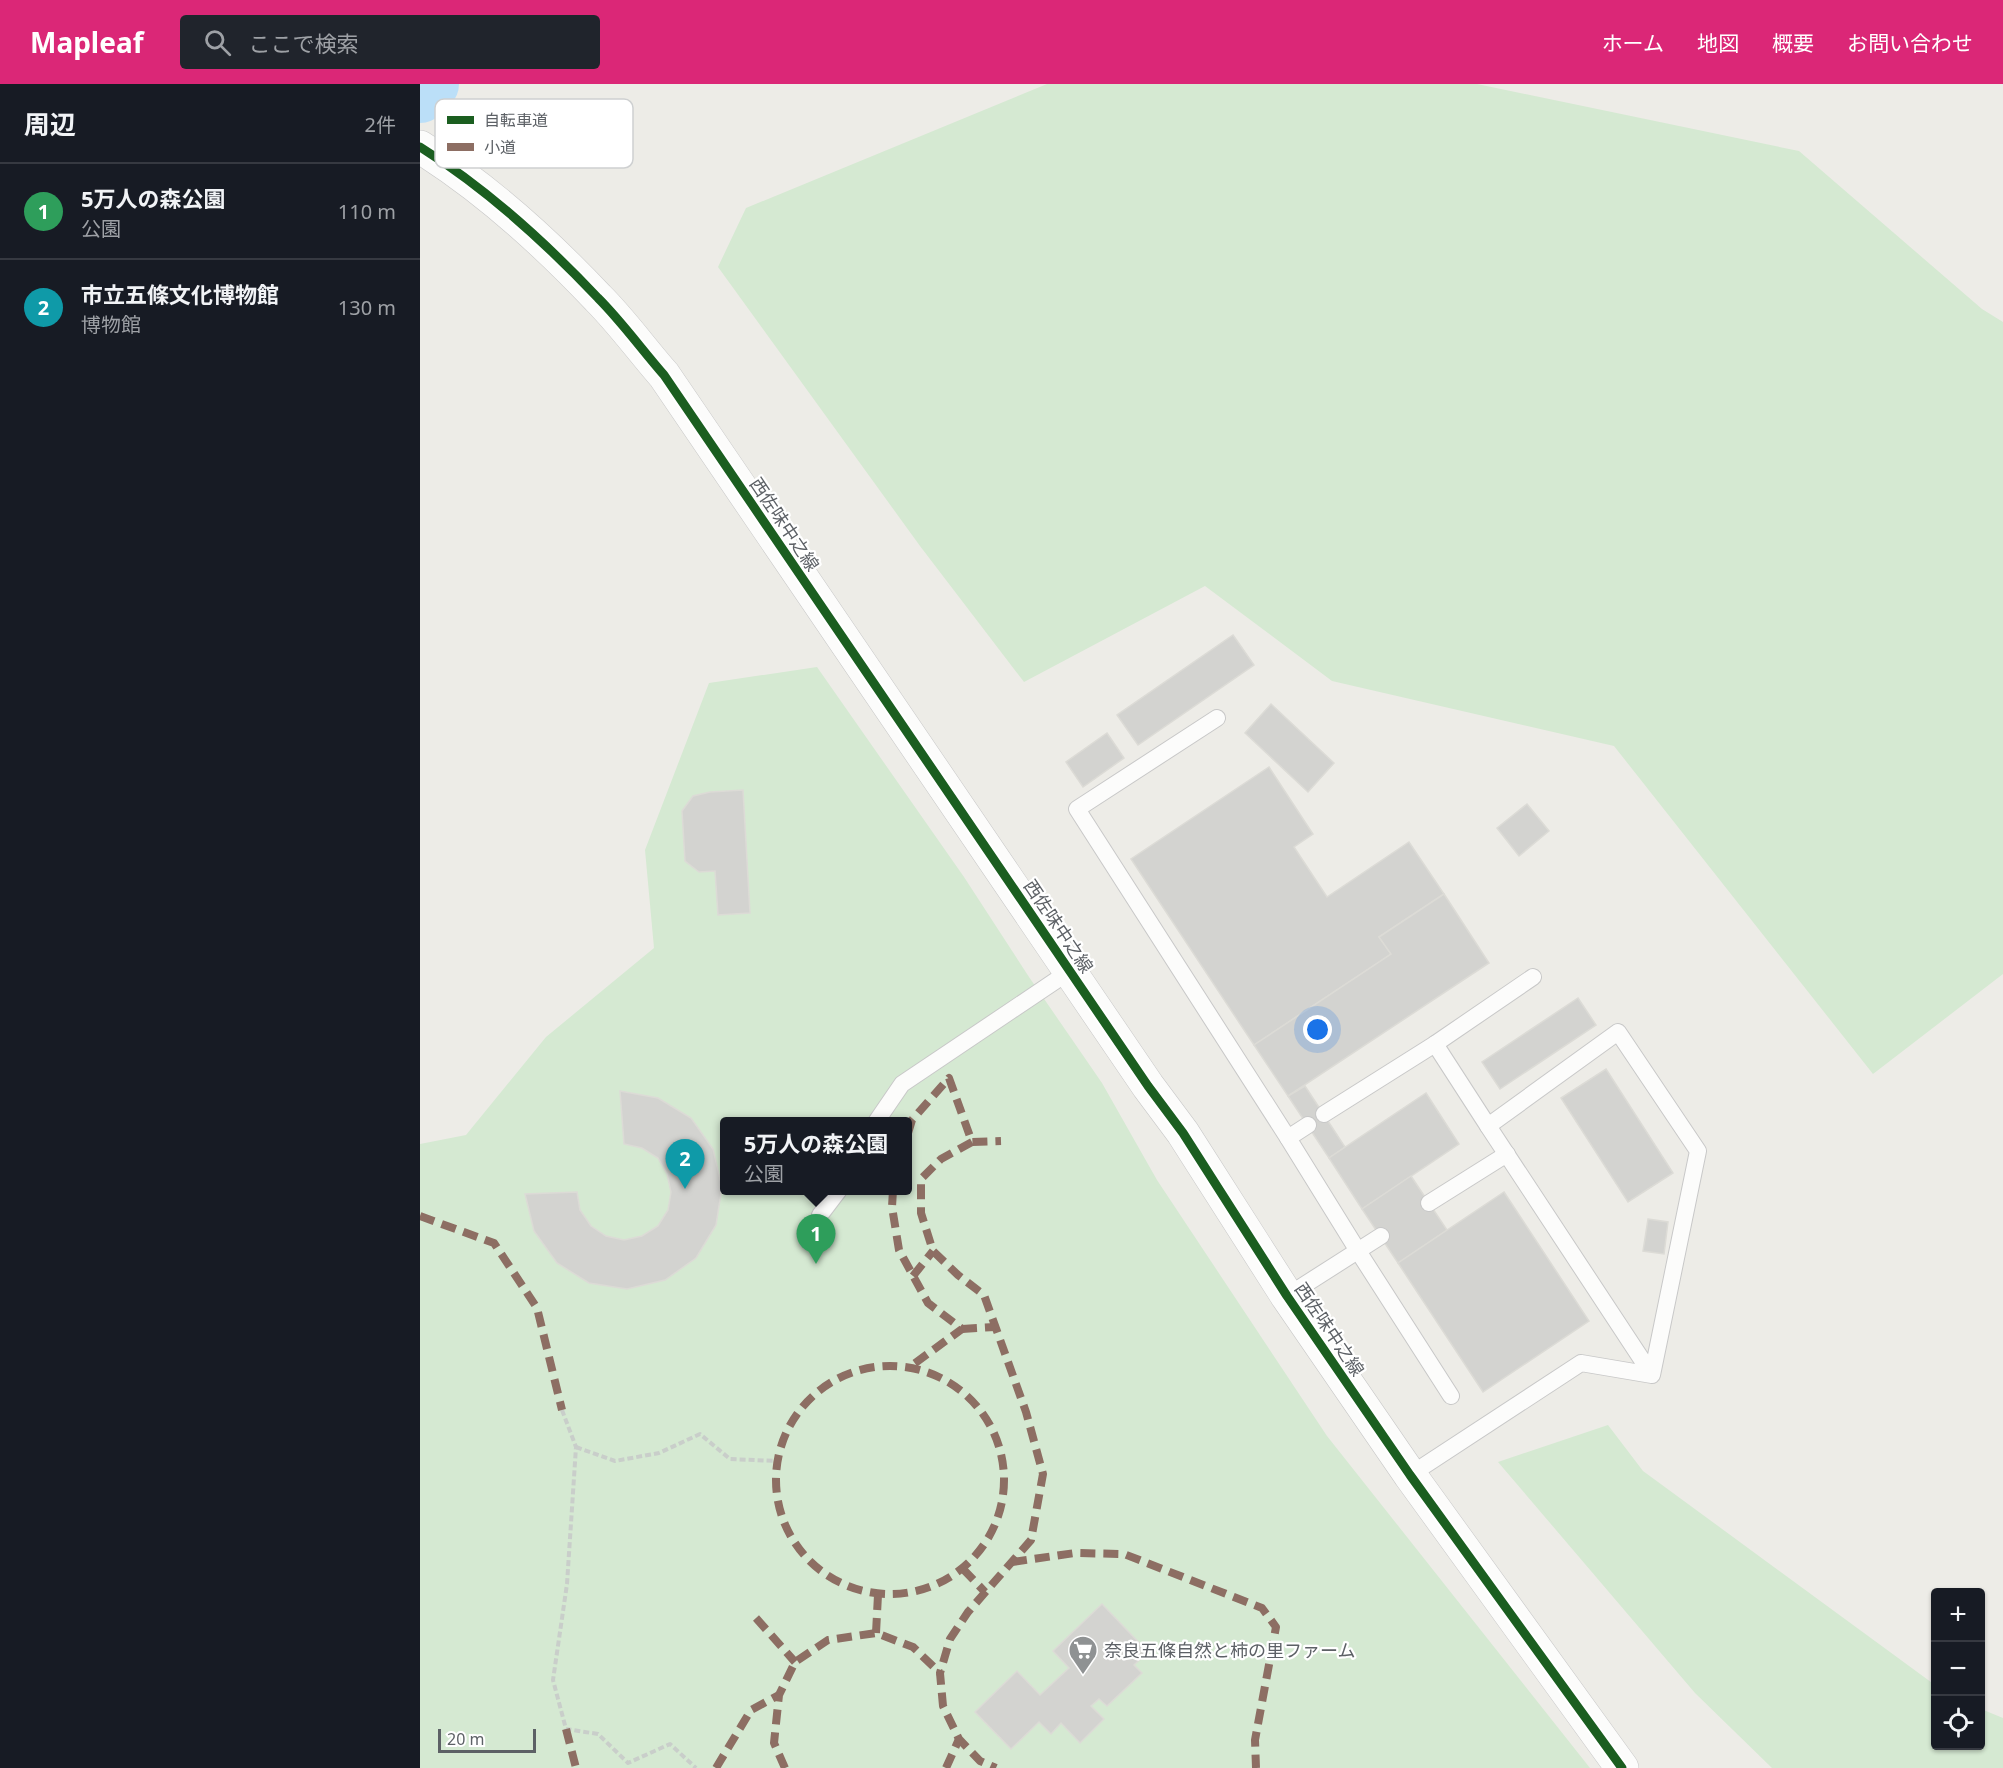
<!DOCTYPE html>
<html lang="ja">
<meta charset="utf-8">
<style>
:root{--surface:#171b24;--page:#20242c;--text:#f1f3f6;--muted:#9ea1a6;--line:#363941;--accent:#db2777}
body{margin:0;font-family:"Noto Sans","Noto Sans JP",sans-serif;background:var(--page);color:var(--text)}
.controls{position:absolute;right:18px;bottom:18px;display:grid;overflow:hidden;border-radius:6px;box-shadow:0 2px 4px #0004}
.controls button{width:54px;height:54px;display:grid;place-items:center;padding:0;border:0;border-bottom:2px solid var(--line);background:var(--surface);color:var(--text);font:30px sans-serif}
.scale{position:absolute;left:18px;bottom:15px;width:98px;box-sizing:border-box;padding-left:6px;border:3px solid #5d6166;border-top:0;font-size:16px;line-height:21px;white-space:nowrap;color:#5d6166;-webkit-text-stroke:4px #fff;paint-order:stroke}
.you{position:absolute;left:898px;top:946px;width:21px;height:21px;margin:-15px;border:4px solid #fff;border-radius:50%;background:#1a73e8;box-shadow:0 0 0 9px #1a73e833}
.badge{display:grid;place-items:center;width:39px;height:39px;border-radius:50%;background:var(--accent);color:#fff;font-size:20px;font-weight:700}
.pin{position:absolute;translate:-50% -50px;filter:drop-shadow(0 2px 3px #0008)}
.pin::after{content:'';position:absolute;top:32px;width:21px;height:18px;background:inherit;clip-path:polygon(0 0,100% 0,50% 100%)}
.popup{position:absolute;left:300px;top:1033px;width:192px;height:78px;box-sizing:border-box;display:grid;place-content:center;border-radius:6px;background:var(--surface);filter:drop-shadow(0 2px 4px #0005);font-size:20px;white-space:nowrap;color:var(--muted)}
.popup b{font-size:22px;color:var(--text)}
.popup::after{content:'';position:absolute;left:50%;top:100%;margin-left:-12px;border:12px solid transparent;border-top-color:var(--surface)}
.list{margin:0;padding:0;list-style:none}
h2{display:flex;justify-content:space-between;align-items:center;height:78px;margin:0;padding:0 24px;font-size:26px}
h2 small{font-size:20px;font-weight:400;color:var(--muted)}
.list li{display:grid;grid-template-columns:39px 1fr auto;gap:18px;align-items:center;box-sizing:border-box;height:96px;padding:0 24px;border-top:2px solid var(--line)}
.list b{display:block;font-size:22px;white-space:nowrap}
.list p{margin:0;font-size:20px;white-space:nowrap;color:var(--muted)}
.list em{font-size:20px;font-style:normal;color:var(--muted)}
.icon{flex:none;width:33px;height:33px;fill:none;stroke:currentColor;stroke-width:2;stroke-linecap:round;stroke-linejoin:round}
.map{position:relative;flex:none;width:1583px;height:1684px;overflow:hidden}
header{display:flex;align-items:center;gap:36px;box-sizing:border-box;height:84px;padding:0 30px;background:var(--accent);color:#fff}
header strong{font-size:28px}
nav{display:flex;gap:33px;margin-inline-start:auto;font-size:21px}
.search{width:420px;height:54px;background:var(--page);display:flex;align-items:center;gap:15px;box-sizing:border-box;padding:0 21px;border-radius:6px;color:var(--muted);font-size:22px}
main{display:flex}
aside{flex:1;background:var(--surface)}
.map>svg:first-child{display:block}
</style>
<header>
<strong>Mapleaf</strong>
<div class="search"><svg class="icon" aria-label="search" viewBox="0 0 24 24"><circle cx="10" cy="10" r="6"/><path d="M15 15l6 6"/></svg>ここで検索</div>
<nav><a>ホーム</a><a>地図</a><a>概要</a><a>お問い合わせ</a></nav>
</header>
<main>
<aside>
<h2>周辺<small>2件</small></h2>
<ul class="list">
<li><span class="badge" style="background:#2e9e5b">1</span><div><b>5万人の森公園</b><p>公園</p></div><em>110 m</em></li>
<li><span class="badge" style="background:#0f9aa8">2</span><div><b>市立五條文化博物館</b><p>博物館</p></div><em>130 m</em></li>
</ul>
</aside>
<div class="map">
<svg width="1583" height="1684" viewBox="0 0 1583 1684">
<rect width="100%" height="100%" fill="#edece7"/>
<g fill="#d5e9d2" fill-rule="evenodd">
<path d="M 627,0 L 1057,0 L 1379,67 L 1562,225 L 1583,238 L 1583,890 L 1453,990 L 1194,662 L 912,597 L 785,502 L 604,598 L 500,462 L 298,183 L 326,124 Z"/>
<path d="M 397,583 L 544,793 L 609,893 L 682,999 L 737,1096 L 907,1352 L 1170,1684 L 0,1684 L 0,1060 L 46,1051 L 126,953 L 234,864 L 225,766 L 289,599 ZM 304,1038 L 488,1038 L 488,1106 L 304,1106 Z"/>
<path d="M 1188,1341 L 1223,1387 L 1515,1601 L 1516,1662 L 1560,1662 L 1561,1625 L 1583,1634 L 1583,1684 L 1352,1684 L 1275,1609 L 1078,1378 Z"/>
</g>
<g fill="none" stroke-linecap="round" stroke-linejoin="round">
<path stroke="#bbdff8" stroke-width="58" d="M 0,10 L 10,0"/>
</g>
<g fill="#d3d3d0" stroke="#dcdbd6" stroke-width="1.5">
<path d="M 813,551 L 834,581 L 718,661 L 697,631 Z"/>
<path d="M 851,620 L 914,679 L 888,708 L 825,649 Z"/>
<path d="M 687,649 L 704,674 L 663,703 L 646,678 Z"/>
<path d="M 849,683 L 893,750 L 874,763 L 907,813 L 989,758 L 1024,810 L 959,853 L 971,870 L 834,961 L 711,775 Z"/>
<path d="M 323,706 L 330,829 L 298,831 L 295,787 L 279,788 L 265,777 L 262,727 L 273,712 L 290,708 Z"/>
<path d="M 1107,720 L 1129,747 L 1099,772 L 1077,744 Z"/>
<path d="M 1024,810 L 1069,879 L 868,1012 L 834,961 L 971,870 L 959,853 Z"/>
<path d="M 1158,914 L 1176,941 L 1080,1005 L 1062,978 Z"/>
<path d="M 1186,985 L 1253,1089 L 1208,1118 L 1141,1014 Z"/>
<path d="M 885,1002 L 925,1063 L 909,1074 L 868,1012 Z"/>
<path d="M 200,1007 L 238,1014 L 271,1034 L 293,1065 L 302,1103 L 296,1141 L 276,1174 L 245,1196 L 207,1205 L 169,1199 L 137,1179 L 114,1147 L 105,1110 L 157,1108 L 160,1126 L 171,1142 L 186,1152 L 204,1156 L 222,1152 L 238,1142 L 248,1126 L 251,1108 L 247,1090 L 238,1074 L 222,1064 L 204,1060 Z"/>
<path d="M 1006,1009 L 1039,1060 L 942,1125 L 909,1074 Z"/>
<path d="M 991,1092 L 1027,1146 L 978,1179 L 942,1125 Z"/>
<path d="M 1084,1108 L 1169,1237 L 1063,1308 L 978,1179 Z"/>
<path d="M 1228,1135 L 1248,1138 L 1244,1170 L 1223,1167 Z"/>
<path d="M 682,1520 L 728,1568 L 714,1581 L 722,1589 L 687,1622 L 679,1615 L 671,1622 L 684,1635 L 660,1659 L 641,1639 L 631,1650 L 619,1638 L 591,1665 L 555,1628 L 597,1587 L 620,1611 L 649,1584 L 633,1567 Z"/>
</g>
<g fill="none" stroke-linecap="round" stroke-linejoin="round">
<g stroke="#c8c8c8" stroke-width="18">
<g id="lane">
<path d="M 797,634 L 657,725 L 868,1054 L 888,1041"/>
<path d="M 904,1030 L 1015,960"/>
<path d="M 456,1038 L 482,1000 L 650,887"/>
<path d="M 1068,1042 L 1015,960 L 1113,893"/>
<path d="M 868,1054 L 938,1167 L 1031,1312"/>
<path d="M 1009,1119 L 1087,1070"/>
<path d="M 400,1131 L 419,1106"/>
<path d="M 867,1212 L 961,1152"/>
<path d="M 990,1391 L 1161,1279 L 1232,1291 L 1278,1067 L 1198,948 L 1068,1042 L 1232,1291"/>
</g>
</g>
<g stroke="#c8c8c8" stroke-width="34">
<path id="secondary" d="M 0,63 C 66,104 125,158 178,214 C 202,238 222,266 244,291 L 728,1002 L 763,1049 L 867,1212 L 990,1391 L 1202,1684"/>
</g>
<g stroke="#c9ceca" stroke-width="4" stroke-dasharray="6 3" stroke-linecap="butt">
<path d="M 142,1326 L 156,1363 L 147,1500 L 133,1596 L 146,1645 L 178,1650 L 208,1679 L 250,1660 L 276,1684"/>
<path d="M 156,1363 L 195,1377 L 239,1369 L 280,1350 L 310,1375 L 358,1377"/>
</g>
<use href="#lane" stroke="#fcfcfb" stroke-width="16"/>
<use href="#secondary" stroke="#fcfcfb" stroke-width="33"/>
<g stroke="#8d6e63" stroke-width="8" stroke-dasharray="15 8" stroke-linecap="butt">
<path d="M 488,1049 L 492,1036 L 529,994 L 552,1058 L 581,1057"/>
<path d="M 552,1058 L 521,1075 L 501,1095 L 501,1129 L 513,1167 L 538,1191 L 564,1211 L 606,1328 L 623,1390 L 611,1456 L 548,1528 L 530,1555 L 520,1589 L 523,1622 L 539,1655 L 560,1677 L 576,1684"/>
<path d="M 473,1106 L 472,1123 L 479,1166 L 508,1219 L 542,1245 L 491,1282"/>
<path d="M 0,1132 L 74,1159 L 117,1224 L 142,1326"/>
<path d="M 493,1192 L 513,1167"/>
<path d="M 542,1245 L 575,1243"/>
<circle cx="470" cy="1396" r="114"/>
<path d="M 592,1478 L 655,1469 L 704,1470 L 842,1524 L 856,1543 L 835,1656 L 836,1684"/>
<path d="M 543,1485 L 565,1508"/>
<path d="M 336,1534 L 375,1578"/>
<path d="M 456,1549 L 458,1511"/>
<path d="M 146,1645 L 156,1684"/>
<path d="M 296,1684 L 331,1626 L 359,1611"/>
<path d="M 365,1684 L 354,1659 L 359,1611 L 375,1578 L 408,1556 L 456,1549 L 493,1563 L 520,1589"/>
<path d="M 526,1684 L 539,1655"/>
</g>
<g stroke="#fff" stroke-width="13">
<path id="cycleway" d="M 0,63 C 66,104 125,158 178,214 C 202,238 222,266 244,291 L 728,1002 L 763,1049 L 867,1212 L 990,1391 L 1202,1684"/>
</g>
<use href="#cycleway" stroke="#1b5e20" stroke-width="9"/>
</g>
<defs>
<g id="supermarket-pin" transform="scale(1.5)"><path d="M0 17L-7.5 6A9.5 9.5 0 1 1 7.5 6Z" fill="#8f9293" stroke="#fff"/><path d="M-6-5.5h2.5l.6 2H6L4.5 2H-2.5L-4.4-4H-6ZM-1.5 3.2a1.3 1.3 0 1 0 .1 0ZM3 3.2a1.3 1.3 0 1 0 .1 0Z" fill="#fff"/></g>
</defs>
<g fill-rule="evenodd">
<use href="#supermarket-pin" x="663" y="1566"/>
</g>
<g text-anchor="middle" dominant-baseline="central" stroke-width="4.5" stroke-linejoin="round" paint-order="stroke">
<g font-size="18" fill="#5d6166" stroke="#fff">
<text transform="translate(365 440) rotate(56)">西佐味中之線</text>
<text transform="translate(639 842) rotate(56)">西佐味中之線</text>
<text transform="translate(910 1245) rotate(56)">西佐味中之線</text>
</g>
<g font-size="18" fill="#5d6166" stroke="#fff" text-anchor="start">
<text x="684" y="1566">奈良五條自然と柿の里ファーム</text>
</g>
</g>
<rect x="15" y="15" width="198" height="69" rx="9" fill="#fff" stroke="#ced0d1" stroke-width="1.5"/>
<rect x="27" y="32" width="27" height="8" fill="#1b5e20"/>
<rect x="27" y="59" width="27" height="8" fill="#8d6e63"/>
<g font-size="16" fill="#5d6166">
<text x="64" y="42">自転車道</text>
<text x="64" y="69">小道</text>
</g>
</svg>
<div class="controls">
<button>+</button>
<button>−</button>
<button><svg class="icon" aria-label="locate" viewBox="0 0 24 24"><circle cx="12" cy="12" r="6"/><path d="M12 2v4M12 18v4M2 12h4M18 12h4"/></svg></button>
</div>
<div class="scale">20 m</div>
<div class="you"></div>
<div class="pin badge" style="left:396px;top:1180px;background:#2e9e5b">1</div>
<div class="popup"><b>5万人の森公園</b>公園</div>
<div class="pin badge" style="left:265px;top:1105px;background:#0f9aa8">2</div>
</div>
</main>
